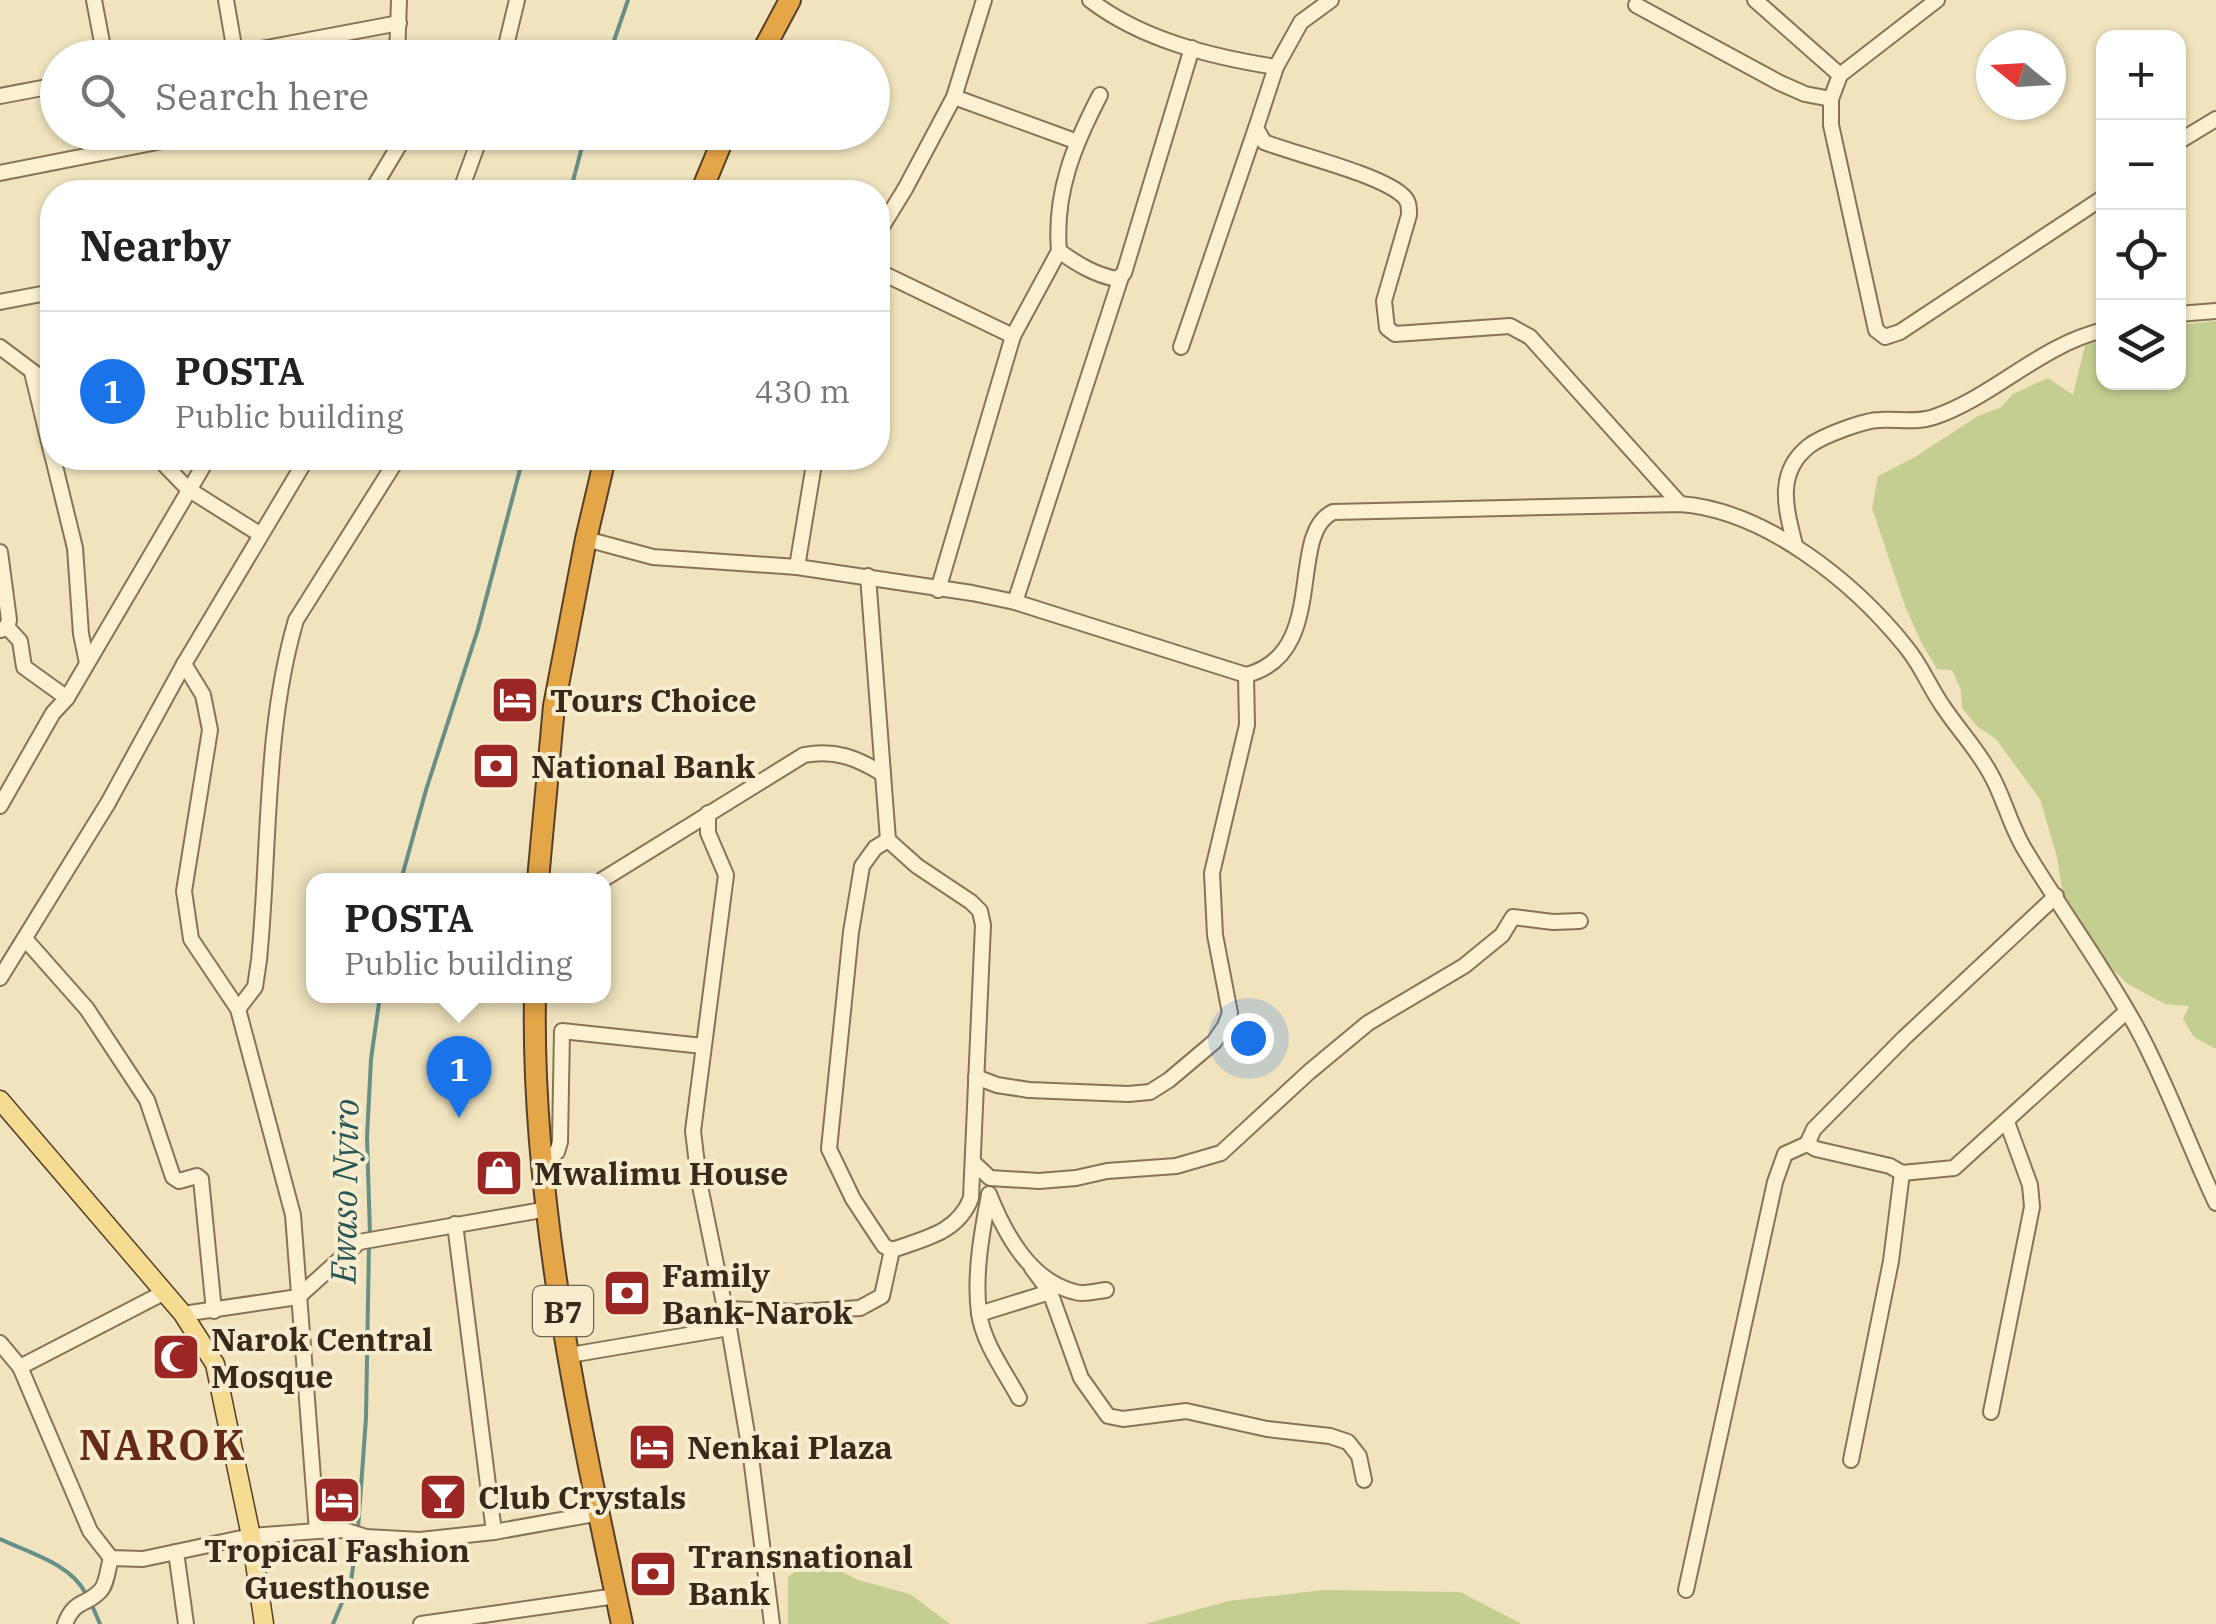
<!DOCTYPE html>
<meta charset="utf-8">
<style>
:root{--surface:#fff;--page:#f2f2f2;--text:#222;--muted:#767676;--line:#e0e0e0;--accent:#1a73e8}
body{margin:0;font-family:"IBM Plex Serif",serif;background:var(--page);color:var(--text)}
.controls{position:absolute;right:30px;top:30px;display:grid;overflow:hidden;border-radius:20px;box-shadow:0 2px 8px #0004}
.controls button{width:90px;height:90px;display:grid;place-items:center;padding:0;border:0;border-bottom:2px solid var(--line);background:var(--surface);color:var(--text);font:50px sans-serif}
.compass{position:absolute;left:1976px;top:30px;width:90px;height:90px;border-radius:50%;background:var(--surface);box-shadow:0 2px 8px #0004;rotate:288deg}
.you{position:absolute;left:1248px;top:1038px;width:35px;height:35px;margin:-25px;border:8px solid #fff;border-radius:50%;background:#1a73e8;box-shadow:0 0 0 15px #1a73e833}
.badge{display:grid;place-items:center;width:65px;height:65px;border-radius:50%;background:var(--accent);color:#fff;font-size:32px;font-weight:700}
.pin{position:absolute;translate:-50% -82px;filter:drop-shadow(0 2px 5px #0008)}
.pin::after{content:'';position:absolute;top:52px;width:35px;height:30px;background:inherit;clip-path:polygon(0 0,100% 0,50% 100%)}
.popup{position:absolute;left:306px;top:873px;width:305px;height:130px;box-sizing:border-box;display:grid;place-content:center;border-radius:20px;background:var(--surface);filter:drop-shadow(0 2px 8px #0005);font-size:32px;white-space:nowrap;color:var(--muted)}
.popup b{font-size:38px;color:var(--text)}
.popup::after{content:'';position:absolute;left:50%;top:100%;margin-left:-20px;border:20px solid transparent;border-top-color:var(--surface)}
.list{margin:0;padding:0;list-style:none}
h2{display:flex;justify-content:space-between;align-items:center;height:130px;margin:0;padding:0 40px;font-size:42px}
h2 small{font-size:32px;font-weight:400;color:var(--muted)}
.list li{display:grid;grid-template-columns:65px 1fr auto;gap:30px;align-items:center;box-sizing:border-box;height:160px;padding:0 40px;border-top:2px solid var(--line)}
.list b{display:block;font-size:38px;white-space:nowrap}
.list p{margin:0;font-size:32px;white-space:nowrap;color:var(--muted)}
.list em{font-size:32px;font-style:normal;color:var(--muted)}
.icon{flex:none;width:55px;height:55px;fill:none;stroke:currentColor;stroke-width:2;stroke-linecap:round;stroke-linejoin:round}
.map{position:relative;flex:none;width:2216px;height:1624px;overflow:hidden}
.search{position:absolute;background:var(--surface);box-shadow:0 2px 8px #0004;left:40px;top:40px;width:850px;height:110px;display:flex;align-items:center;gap:25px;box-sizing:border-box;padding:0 35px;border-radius:55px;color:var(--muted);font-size:38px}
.panel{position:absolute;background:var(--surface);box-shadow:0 2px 8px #0004;left:40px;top:180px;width:850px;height:290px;border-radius:40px}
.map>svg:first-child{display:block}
</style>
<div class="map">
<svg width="2216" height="1624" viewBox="0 0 2216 1624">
<rect width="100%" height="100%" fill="#f0e3be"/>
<g fill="#c5ce91">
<path d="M 2216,321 L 2216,1049 L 2194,1037 L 2183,1019 L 2189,1006 L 2165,1004 L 2128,984 L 2107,964 L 2063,895 L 2057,857 L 2040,799 L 1996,739 L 1978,727 L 1962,708 L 1961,690 L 1952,670 L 1937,669 L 1922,644 L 1905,606 L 1872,508 L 1878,476 L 1915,457 L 1978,416 L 2000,408 L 2013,394 L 2048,378 L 2073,395 L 2085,345 L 2103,340 L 2104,382 L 2178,382 L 2179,325 Z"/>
<path d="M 814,1558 L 858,1580 L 910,1594 L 950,1624 L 788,1624 L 788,1577 Z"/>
<path d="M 1323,1590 L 1460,1592 L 1522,1624 L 1145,1624 L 1229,1601 Z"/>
</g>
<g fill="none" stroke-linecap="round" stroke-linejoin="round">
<g stroke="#688f87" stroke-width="4">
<path d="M 608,58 L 628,0"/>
<path d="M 570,192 L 586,132"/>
<path d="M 401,880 L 426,790 L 478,629 L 523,458"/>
<path d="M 370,1235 L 367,1137 L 371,1059 L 380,996"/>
<path d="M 358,1529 L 366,1418 L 369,1244"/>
<path d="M 0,1539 C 30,1553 71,1564 86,1594"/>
<path d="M 91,1603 L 100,1624"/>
<path d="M 333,1624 L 351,1581 L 357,1539"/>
</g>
<g stroke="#897356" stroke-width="18">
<g id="minor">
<path d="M 94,0 L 105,58"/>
<path d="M 226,0 L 236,58"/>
<path d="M 1090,0 C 1142,40 1212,57 1276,67"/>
<path d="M 1331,0 L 1301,22 L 1276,67 L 1256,128 L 1264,142 C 1298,155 1375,173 1401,194 C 1409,200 1409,206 1409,215 L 1384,301 L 1387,328 L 1395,334 L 1510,326 L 1530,337 L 1680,504"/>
<path d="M 1755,0 L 1840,75"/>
<path d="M 1937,0 L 1840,75 L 1831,99 L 1831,125 L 1876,330 L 1885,337 L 1900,332 L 2104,197"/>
<path d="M 1636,5 L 1780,83 L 1805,94 L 1831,99"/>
<path d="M 213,58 L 399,23"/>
<path d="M 397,58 L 399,0"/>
<path d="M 503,58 L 517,0"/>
<path d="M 0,96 L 58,85"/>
<path d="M 954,97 L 1075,141"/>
<path d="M 2178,142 L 2216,119"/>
<path d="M 0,173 L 208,132"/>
<path d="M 371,192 L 407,132"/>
<path d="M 460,192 L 482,132"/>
<path d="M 878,233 L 905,189 L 954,97 L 984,0"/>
<path d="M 1059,251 C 1054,193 1074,145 1100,95"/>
<path d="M 878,271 L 1013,336 L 938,590"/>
<path d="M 0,302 L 52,292"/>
<path d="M 2178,314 L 2216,311"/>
<path d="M 1013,336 L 1059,251 C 1077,264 1095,275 1117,279 L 1124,273 L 1192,48"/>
<path d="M 0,347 L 52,386"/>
<path d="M 1181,347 L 1256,128"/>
<path d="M 32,372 L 52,455"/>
<path d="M 53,458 L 75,548 L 81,634 L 87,663"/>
<path d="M 158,458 L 188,489 L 261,535"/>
<path d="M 586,539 L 653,557 L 797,567 L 972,593 L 1015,602 L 1246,675 C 1330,654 1286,534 1333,512 L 1680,504 C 1765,510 1854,582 1906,647 C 1921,665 1929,686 1942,705 C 1957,728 1977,749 1990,773 C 2004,797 2010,826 2025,850 C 2061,910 2104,967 2138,1030 C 2168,1086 2189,1146 2216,1203"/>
<path d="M 1795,545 C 1786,509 1775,473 1809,446 C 1822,436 1864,420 1880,420 C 1898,419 1917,423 1934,417 C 1993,397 2042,344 2104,330"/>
<path d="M 0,552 L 9,620 L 7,627 L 1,630"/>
<path d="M 797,567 L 815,458"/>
<path d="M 868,576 L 888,840 L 875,848 L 862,866 L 851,932 L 829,1149 L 853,1199 L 884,1246 L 892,1250"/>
<path d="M 1015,602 L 1121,277"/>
<path d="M 7,627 L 20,641 L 24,667 L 67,698 L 208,458"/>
<path d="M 184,664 L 203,695 L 210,730 L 184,891 L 191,939 L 238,1009 L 293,1215 L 317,1531"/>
<path d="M 0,806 L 53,713 L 67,698"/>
<path d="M 888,840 L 917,866 L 971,902 L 980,911 L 983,925 L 971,1198 C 958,1233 923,1239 892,1250"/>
<path d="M 602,880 L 804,755 C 835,749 857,758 883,774"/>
<path d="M 26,940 L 87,1009 L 147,1100 L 173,1177 L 179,1181 L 197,1176 L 201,1179 L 214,1311"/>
<path d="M 0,978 L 108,803 L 184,664 L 307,458"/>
<path d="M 238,1009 L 255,987 L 259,960 C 270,848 264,729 296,620 L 398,458"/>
<path d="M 976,1077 L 997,1085 L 1029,1090 L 1128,1094 L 1150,1092 L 1169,1080 L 1214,1042 L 1225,1026 L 1230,1013 L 1215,935 L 1212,873 L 1247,725 L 1246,675"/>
<path d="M 1807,1144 L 1816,1149 L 1890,1166 L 1902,1173 L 1954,1168 L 2127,1011"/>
<path d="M 541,1162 L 557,1152 L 560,1142 L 562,1031 L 703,1046"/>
<path d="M 973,1162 L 990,1178 L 1039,1181 L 1076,1178 L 1107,1171 L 1176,1166 L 1221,1153 L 1309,1072 L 1368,1023 L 1464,966 L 1502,935 L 1513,917 L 1553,922 L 1580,921"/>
<path d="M 989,1194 C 1005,1234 1030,1281 1075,1292 C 1084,1295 1096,1291 1106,1290"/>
<path d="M 989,1195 C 982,1231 974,1275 979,1313 C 983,1343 1005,1372 1019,1398"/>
<path d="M 455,1224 L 494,1532"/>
<path d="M 1032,1268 L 1050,1292 L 1081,1378 L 1108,1416 L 1123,1419 L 1186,1411 L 1267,1429 L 1330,1436 L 1348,1442 L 1359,1456 L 1364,1480"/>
<path d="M 726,1309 L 798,1312 L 860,1308 L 882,1296 L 892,1250"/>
<path d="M 183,1314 L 298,1297 L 359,1242 L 548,1209"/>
<path d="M 979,1314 L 1050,1292"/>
<path d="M 729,1328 L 751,1457 L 772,1624"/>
<path d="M 0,1343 L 20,1367 L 165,1292"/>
<path d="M 570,1355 L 729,1328 L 699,1181 L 693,1131 L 726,875 L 708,833 L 708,813"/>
<path d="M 20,1367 L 90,1531 L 111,1558 L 143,1559 L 251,1536 L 317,1531 L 344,1530 L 366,1537 L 420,1540 L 494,1532 L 600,1513"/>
<path d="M 1991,1412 L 2032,1207 L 2030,1185 L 2007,1122"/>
<path d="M 1851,1460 L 1891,1261 L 1902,1173"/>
<path d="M 176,1552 L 186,1624"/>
<path d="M 1686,1590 L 1775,1182 L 1785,1154 L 1807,1144 L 1814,1129 L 1904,1038 L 2056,896"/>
<path d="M 65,1624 C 75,1598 86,1607 101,1590 C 107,1583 108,1568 111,1558"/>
<path d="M 421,1624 L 616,1596"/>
</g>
</g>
<g stroke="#56402b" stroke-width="21">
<path id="major" d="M 0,1100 L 183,1314 L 215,1364 L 251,1536 L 264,1624"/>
</g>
<g stroke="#56402b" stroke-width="24">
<g id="highway">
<path d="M 759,58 L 790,0"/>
<path d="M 701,192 L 726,132"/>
<path d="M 538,880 L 554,706 L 586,539 L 605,458"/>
<path d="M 535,996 C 531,1203 579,1421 622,1624"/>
</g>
</g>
<use href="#minor" stroke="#fbf0d1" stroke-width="14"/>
<use href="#major" stroke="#f6db93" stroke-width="18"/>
<use href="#highway" stroke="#e5a648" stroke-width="20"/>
</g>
<defs>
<g id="hotel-square" transform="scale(2.5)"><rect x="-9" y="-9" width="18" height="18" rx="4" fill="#9b2623" stroke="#f7edce"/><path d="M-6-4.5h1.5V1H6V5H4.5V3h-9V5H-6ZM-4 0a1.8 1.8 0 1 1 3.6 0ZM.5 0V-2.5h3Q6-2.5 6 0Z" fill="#fff"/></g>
<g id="bank-square" transform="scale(2.5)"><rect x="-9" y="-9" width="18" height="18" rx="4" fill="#9b2623" stroke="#f7edce"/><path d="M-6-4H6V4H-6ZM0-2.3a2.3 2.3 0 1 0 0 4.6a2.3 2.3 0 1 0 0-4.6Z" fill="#fff"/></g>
<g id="shop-square" transform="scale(2.5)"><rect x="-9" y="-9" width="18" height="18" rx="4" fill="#9b2623" stroke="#f7edce"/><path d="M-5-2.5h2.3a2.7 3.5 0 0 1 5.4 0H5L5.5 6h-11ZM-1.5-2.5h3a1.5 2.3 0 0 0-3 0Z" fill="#fff"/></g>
<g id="mosque-square" transform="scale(2.5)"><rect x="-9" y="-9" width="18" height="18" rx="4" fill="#9b2623" stroke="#f7edce"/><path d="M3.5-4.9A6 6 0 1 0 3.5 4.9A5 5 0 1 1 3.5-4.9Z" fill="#fff"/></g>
<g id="bar-square" transform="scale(2.5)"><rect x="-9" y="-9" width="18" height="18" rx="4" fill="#9b2623" stroke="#f7edce"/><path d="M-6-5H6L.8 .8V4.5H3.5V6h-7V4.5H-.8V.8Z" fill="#fff"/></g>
</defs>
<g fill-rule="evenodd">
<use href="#hotel-square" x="515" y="700"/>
<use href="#bank-square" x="496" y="766"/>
<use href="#shop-square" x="499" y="1173"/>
<use href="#bank-square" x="627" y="1293"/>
<use href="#mosque-square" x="176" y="1357"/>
<use href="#hotel-square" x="652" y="1447"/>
<use href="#bar-square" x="443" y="1497"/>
<use href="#hotel-square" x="337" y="1500"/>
<use href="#bank-square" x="653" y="1574"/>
</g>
<g text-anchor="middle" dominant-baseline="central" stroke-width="8" stroke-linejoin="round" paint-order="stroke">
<rect fill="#f7edce" stroke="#716451" stroke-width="2.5" x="533" y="1286" width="60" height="50" rx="8"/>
<g font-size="30" font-weight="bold" fill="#382a1b">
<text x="563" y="1311">B7</text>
</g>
<g font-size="32" font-weight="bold" fill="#382a1b" stroke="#f7edce" text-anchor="start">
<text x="550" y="700">Tours Choice</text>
<text x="531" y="766">National Bank</text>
<text x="534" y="1173">Mwalimu House</text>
<text x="662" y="1275">Family<tspan x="662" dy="37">Bank-Narok</tspan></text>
<text x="211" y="1339">Narok Central<tspan x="211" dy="37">Mosque</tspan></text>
<text x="687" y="1447">Nenkai Plaza</text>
<text x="478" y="1497">Club Crystals</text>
<text x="337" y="1550" text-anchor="middle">Tropical Fashion<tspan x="337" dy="37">Guesthouse</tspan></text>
<text x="688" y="1556">Transnational<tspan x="688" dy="37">Bank</tspan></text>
</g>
<g font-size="35" font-style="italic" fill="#2a5857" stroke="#f7edce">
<text transform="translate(344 1191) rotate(-89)">Ewaso Nyiro</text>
</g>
<g font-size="42" font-weight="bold" letter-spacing="2.5" fill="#662b18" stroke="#f7edce">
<text x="163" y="1444">NAROK</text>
</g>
</g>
</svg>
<div class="controls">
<button>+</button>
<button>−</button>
<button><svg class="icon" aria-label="locate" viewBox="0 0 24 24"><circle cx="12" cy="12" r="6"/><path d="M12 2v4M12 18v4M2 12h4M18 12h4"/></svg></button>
<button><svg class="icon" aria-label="layers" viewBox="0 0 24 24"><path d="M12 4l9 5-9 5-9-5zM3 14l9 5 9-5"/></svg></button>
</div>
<svg class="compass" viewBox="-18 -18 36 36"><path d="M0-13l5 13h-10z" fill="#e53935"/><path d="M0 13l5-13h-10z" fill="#767676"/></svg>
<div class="you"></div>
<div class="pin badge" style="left:459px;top:1118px">1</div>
<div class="popup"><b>POSTA</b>Public building</div>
<div class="search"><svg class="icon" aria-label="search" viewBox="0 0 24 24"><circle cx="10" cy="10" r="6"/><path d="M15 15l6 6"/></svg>Search here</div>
<section class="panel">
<h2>Nearby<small></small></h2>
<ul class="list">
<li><span class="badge">1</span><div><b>POSTA</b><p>Public building</p></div><em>430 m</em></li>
</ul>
</section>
</div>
